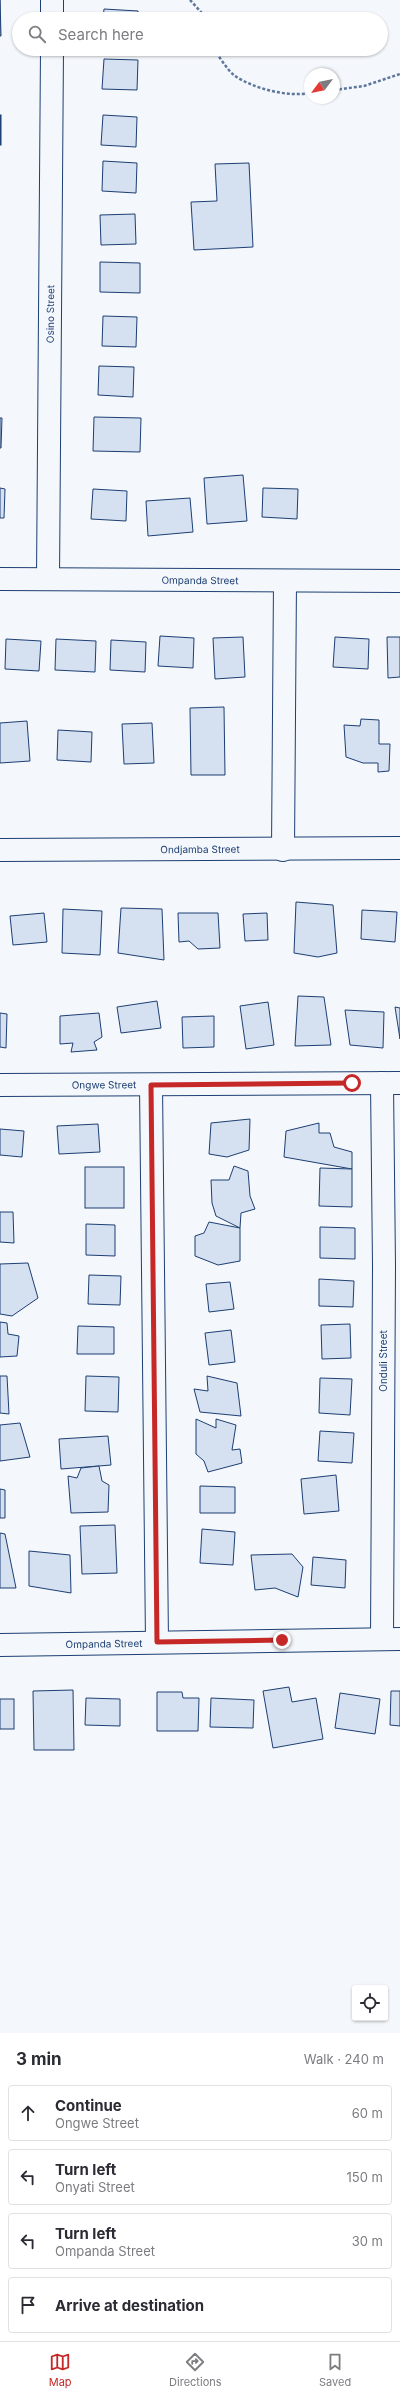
<!DOCTYPE html>
<meta charset="utf-8">
<style>
:root{--surface:#fff;--page:#f7f7f7;--text:#2b2b33;--muted:#7c7c81;--line:#e1e1e2;--accent:#c62828}
body{margin:0;font-family:Inter,sans-serif;background:var(--page);color:var(--text)}
.controls{position:absolute;right:12px;bottom:12px;display:grid;overflow:hidden;border-radius:4px;box-shadow:0 1px 3px #0004}
.controls button{width:36px;height:36px;display:grid;place-items:center;padding:0;border:0;border-bottom:1px solid var(--line);background:var(--surface);color:var(--text);font:20px sans-serif}
.compass{position:absolute;left:304px;top:68px;width:36px;height:36px;border-radius:50%;background:var(--surface);box-shadow:0 1px 3px #0004;rotate:238deg}
.stop{position:absolute;width:12px;height:12px;margin:-9px;border:3px solid #c62828;border-radius:50%;background:#fff}
.stop.end{background:#c62828;border-color:#fff;box-shadow:0 1px 4px #0008}
.list{margin:0;padding:0;list-style:none}
h2{display:flex;justify-content:space-between;align-items:center;height:52px;margin:0;padding:0 16px;font-size:17px}
h2 small{font-size:13px;font-weight:400;color:var(--muted)}
.list li{display:grid;grid-template-columns:26px 1fr auto;gap:12px;align-items:center;box-sizing:border-box;height:56px;margin:0 8px 8px;padding:0 8px;border:1px solid var(--line);border-radius:4px}
.list b{display:block;font-size:15px;white-space:nowrap}
.list p{margin:0;font-size:13px;white-space:nowrap;color:var(--muted)}
.list em{font-size:13px;font-style:normal;color:var(--muted)}
.icon{flex:none;width:22px;height:22px;fill:none;stroke:currentColor;stroke-width:2;stroke-linecap:round;stroke-linejoin:round}
.map{position:relative;flex:none;width:400px;height:2033px;overflow:hidden}
.search{position:absolute;background:var(--surface);box-shadow:0 1px 3px #0004;left:12px;right:12px;top:12px;height:44px;display:flex;align-items:center;gap:10px;box-sizing:border-box;padding:0 14px;border-radius:22px;color:var(--muted);font-size:15px}
.sheet{height:308px;background:var(--surface)}
nav{display:flex;justify-content:space-around;align-items:center;box-sizing:border-box;height:56px;border-top:1px solid var(--line);background:var(--surface);font-size:11px;color:var(--muted)}
nav a{display:grid;justify-items:center;gap:2px}
nav .on{color:var(--accent)}
.map>svg:first-child{display:block}
</style>
<div class="map">
<svg width="400" height="2033" viewBox="0 0 400 2033">
<rect width="100%" height="100%" fill="#f4f7fb"/>
<g fill="#d5e0f0" stroke="#1d3f73">
<path d="M 0,0 L 1,36 L 0,36 Z"/>
<path d="M 104,9 L 138,11 L 138,19 L 103,19 Z"/>
<path d="M 104,59 L 138,60 L 137,90 L 102,89 Z"/>
<rect x="0" y="115" width="1" height="30"/>
<path d="M 103,115 L 137,117 L 136,147 L 101,145 Z"/>
<path d="M 103,161 L 137,163 L 136,193 L 102,191 Z"/>
<path d="M 249,163 L 253,247 L 194,250 L 191,202 L 217,201 L 215,164 Z"/>
<path d="M 135,214 L 136,244 L 101,245 L 100,215 Z"/>
<path d="M 100,262 L 140,263 L 140,293 L 100,292 Z"/>
<path d="M 103,316 L 137,317 L 136,347 L 102,346 Z"/>
<path d="M 99,366 L 134,367 L 133,397 L 98,395 Z"/>
<path d="M 94,417 L 141,418 L 140,452 L 93,451 Z"/>
<path d="M 0,418 L 2,418 L 1,448 L 0,448 Z"/>
<path d="M 243,475 L 247,521 L 207,524 L 204,478 Z"/>
<path d="M 0,488 L 5,489 L 4,518 L 0,518 Z"/>
<path d="M 263,488 L 298,489 L 297,519 L 262,517 Z"/>
<path d="M 93,489 L 127,491 L 126,521 L 91,519 Z"/>
<path d="M 190,498 L 193,532 L 148,536 L 146,501 Z"/>
<path d="M 160,636 L 194,638 L 193,668 L 158,666 Z"/>
<path d="M 243,637 L 245,677 L 215,679 L 213,638 Z"/>
<path d="M 335,637 L 369,639 L 368,669 L 333,667 Z"/>
<path d="M 387,637 L 400,637 L 400,677 L 388,678 Z"/>
<path d="M 6,639 L 41,641 L 39,671 L 5,669 Z"/>
<path d="M 56,639 L 96,641 L 95,672 L 55,670 Z"/>
<path d="M 111,640 L 146,642 L 145,672 L 110,670 Z"/>
<path d="M 224,707 L 225,775 L 191,775 L 190,708 Z"/>
<path d="M 361,719 L 379,720 L 379,744 L 390,744 L 389,771 L 378,772 L 378,763 L 363,763 L 346,757 L 344,725 L 360,726 Z"/>
<path d="M 27,721 L 30,761 L 0,763 L 0,723 Z"/>
<path d="M 152,723 L 154,763 L 124,764 L 122,724 Z"/>
<path d="M 58,730 L 92,732 L 91,762 L 57,760 Z"/>
<path d="M 296,902 L 333,905 L 337,953 L 318,957 L 294,953 Z"/>
<path d="M 121,908 L 162,909 L 164,960 L 118,953 Z"/>
<path d="M 63,909 L 102,911 L 100,955 L 62,953 Z"/>
<path d="M 362,910 L 397,912 L 395,942 L 361,939 Z"/>
<path d="M 44,913 L 47,942 L 13,945 L 10,916 Z"/>
<path d="M 178,913 L 218,913 L 220,948 L 198,949 L 189,941 L 179,942 Z"/>
<path d="M 267,913 L 268,940 L 245,941 L 243,914 Z"/>
<path d="M 298,996 L 324,997 L 331,1045 L 295,1046 Z"/>
<path d="M 157,1001 L 161,1028 L 121,1033 L 117,1007 Z"/>
<path d="M 268,1002 L 274,1045 L 246,1049 L 240,1006 Z"/>
<path d="M 395,1007 L 400,1008 L 400,1039 Z"/>
<path d="M 345,1010 L 384,1012 L 383,1048 L 350,1045 Z"/>
<path d="M 0,1013 L 7,1014 L 6,1048 L 0,1047 Z"/>
<path d="M 99,1013 L 102,1037 L 94,1042 L 97,1050 L 71,1052 L 73,1043 L 60,1044 L 60,1016 Z"/>
<path d="M 214,1016 L 214,1047 L 183,1048 L 182,1017 Z"/>
<path d="M 250,1119 L 249,1150 L 227,1157 L 209,1154 L 211,1123 Z"/>
<path d="M 319,1123 L 319,1133 L 330,1133 L 334,1147 L 352,1152 L 352,1169 L 284,1157 L 286,1131 Z"/>
<path d="M 98,1124 L 100,1152 L 59,1154 L 57,1126 Z"/>
<path d="M 0,1129 L 24,1131 L 22,1157 L 0,1155 Z"/>
<path d="M 234,1166 L 248,1171 L 250,1196 L 255,1209 L 241,1213 L 240,1228 L 216,1216 L 212,1203 L 211,1180 L 229,1180 Z"/>
<rect x="85" y="1167" width="39" height="41"/>
<path d="M 320,1168 L 352,1169 L 352,1207 L 319,1206 Z"/>
<path d="M 0,1212 L 13,1212 L 14,1243 L 0,1242 Z"/>
<path d="M 209,1222 L 240,1228 L 240,1261 L 218,1265 L 195,1256 L 195,1236 L 204,1233 Z"/>
<path d="M 86,1224 L 115,1225 L 115,1256 L 86,1255 Z"/>
<path d="M 320,1227 L 355,1228 L 355,1259 L 320,1258 Z"/>
<path d="M 28,1263 L 38,1298 L 12,1316 L 0,1314 L 0,1264 Z"/>
<path d="M 89,1275 L 121,1276 L 120,1305 L 88,1304 Z"/>
<path d="M 319,1279 L 354,1281 L 353,1307 L 319,1306 Z"/>
<path d="M 230,1282 L 234,1309 L 209,1312 L 206,1284 Z"/>
<path d="M 0,1322 L 7,1323 L 8,1334 L 19,1336 L 17,1356 L 0,1357 Z"/>
<path d="M 350,1324 L 351,1358 L 322,1359 L 321,1325 Z"/>
<path d="M 78,1326 L 114,1327 L 114,1354 L 77,1354 Z"/>
<path d="M 231,1330 L 235,1362 L 209,1365 L 205,1333 Z"/>
<path d="M 0,1376 L 7,1376 L 9,1414 L 0,1413 Z"/>
<path d="M 86,1376 L 119,1377 L 118,1412 L 85,1411 Z"/>
<path d="M 207,1376 L 237,1383 L 241,1416 L 200,1412 L 194,1389 L 208,1391 Z"/>
<path d="M 320,1378 L 352,1379 L 350,1415 L 319,1413 Z"/>
<path d="M 196,1419 L 216,1428 L 216,1419 L 236,1425 L 232,1450 L 240,1449 L 242,1463 L 208,1472 L 204,1461 L 196,1454 Z"/>
<path d="M 20,1423 L 30,1457 L 0,1461 L 0,1425 Z"/>
<path d="M 320,1431 L 354,1433 L 352,1463 L 318,1461 Z"/>
<path d="M 108,1436 L 111,1465 L 61,1469 L 59,1439 Z"/>
<path d="M 99,1466 L 102,1481 L 109,1485 L 108,1512 L 71,1513 L 68,1476 L 77,1478 L 81,1468 Z"/>
<path d="M 336,1475 L 339,1511 L 304,1514 L 301,1479 Z"/>
<path d="M 200,1486 L 235,1487 L 235,1513 L 200,1513 Z"/>
<path d="M 0,1489 L 5,1490 L 5,1518 L 0,1518 Z"/>
<path d="M 115,1525 L 117,1573 L 82,1574 L 80,1526 Z"/>
<path d="M 202,1529 L 235,1532 L 233,1565 L 200,1563 Z"/>
<path d="M 0,1533 L 5,1534 L 16,1588 L 0,1588 Z"/>
<path d="M 29,1551 L 70,1555 L 71,1593 L 29,1586 Z"/>
<path d="M 292,1554 L 303,1567 L 298,1597 L 275,1588 L 255,1590 L 251,1555 Z"/>
<path d="M 313,1557 L 346,1560 L 345,1588 L 311,1585 Z"/>
<path d="M 289,1687 L 292,1702 L 316,1698 L 323,1739 L 273,1748 L 263,1691 Z"/>
<path d="M 73,1690 L 74,1750 L 34,1750 L 33,1691 Z"/>
<path d="M 391,1691 L 400,1691 L 400,1726 L 390,1725 Z"/>
<path d="M 157,1692 L 182,1692 L 183,1698 L 199,1698 L 198,1731 L 157,1731 Z"/>
<path d="M 340,1693 L 380,1699 L 375,1734 L 335,1728 Z"/>
<path d="M 86,1698 L 120,1699 L 120,1726 L 85,1725 Z"/>
<path d="M 211,1698 L 254,1700 L 253,1728 L 210,1727 Z"/>
<rect x="0" y="1699" width="14" height="30"/>
</g>
<g fill="none" stroke-linecap="round" stroke-linejoin="round">
<g stroke="#1d3f73" stroke-width="24">
<g id="minor">
<path d="M 52,19 L 52,0"/>
<path id="s1" d="M 0,579 L 400,581"/>
<path id="s2" d="M 48,579 L 52,49"/>
<path id="s3" d="M 0,850 L 400,848"/>
<path d="M 283,850 L 285,581"/>
<path d="M 382,1083 L 384,1266 L 382,1639"/>
<path id="s4" d="M 0,1085 L 400,1083"/>
<path d="M 151,1085 L 157,1642"/>
<path id="s5" d="M 0,1645 L 400,1639"/>
</g>
</g>
<g stroke="#5e769c" stroke-width="2.5" stroke-dasharray="3 2" stroke-linecap="butt">
<path d="M 190,0 L 201,12 L 204,19"/>
<path d="M 213,49 C 220,57 227,70 235,76 C 255,89 287,97 310,93"/>
<path d="M 334,90 L 364,86 L 400,74"/>
</g>
<use href="#minor" stroke="#f4f7fb" stroke-width="22"/>
</g>
<g fill="none" stroke-linecap="round" stroke-linejoin="round">
<path stroke="#c62828" stroke-width="5" d="M 282,1640 L 157,1642 L 151,1085 L 352,1083"/>
</g>
<g text-anchor="middle" dominant-baseline="central" stroke-width="3" stroke-linejoin="round" paint-order="stroke">
<g font-size="10" fill="#1d3f73" stroke="#f4f7fb">
<text stroke="none"><textPath href="#s2" startOffset="265">Osino Street</textPath></text>
<text stroke="none"><textPath href="#s1" startOffset="200">Ompanda Street</textPath></text>
<text stroke="none"><textPath href="#s3" startOffset="200">Ondjamba Street</textPath></text>
<text stroke="none"><textPath href="#s4" startOffset="104">Ongwe Street</textPath></text>
<text transform="translate(383 1361) rotate(-90)">Onduli Street</text>
<text stroke="none"><textPath href="#s5" startOffset="104">Ompanda Street</textPath></text>
</g>
</g>
</svg>
<div class="controls">
<button><svg class="icon" aria-label="locate" viewBox="0 0 24 24"><circle cx="12" cy="12" r="6"/><path d="M12 2v4M12 18v4M2 12h4M18 12h4"/></svg></button>
</div>
<svg class="compass" viewBox="-18 -18 36 36"><path d="M0-13l5 13h-10z" fill="#e53935"/><path d="M0 13l5-13h-10z" fill="#7c7c81"/></svg>
<div class="stop" style="left:352px;top:1083px"></div>
<div class="stop end" style="left:282px;top:1640px"></div>
<div class="search"><svg class="icon" aria-label="search" viewBox="0 0 24 24"><circle cx="10" cy="10" r="6"/><path d="M15 15l6 6"/></svg>Search here</div>
</div>
<section class="sheet">
<h2>3 min<small>Walk · 240 m</small></h2>
<ul class="list">
<li><svg class="icon" aria-label="ahead" viewBox="0 0 24 24"><path d="M12 20V5M6 11l6-6 6 6"/></svg><div><b>Continue</b><p>Ongwe Street</p></div><em>60 m</em></li>
<li><svg class="icon" aria-label="left" viewBox="0 0 24 24"><path d="M17 20v-9H6M10 6l-5 5 5 5"/></svg><div><b>Turn left</b><p>Onyati Street</p></div><em>150 m</em></li>
<li><svg class="icon" aria-label="left" viewBox="0 0 24 24"><path d="M17 20v-9H6M10 6l-5 5 5 5"/></svg><div><b>Turn left</b><p>Ompanda Street</p></div><em>30 m</em></li>
<li><svg class="icon" aria-label="arrive" viewBox="0 0 24 24"><path d="M6 21V4h12l-3 4 3 4H6"/></svg><div><b>Arrive at destination</b></div></li>
</ul>
</section>
<nav>
<a class="on"><svg class="icon" aria-label="map" viewBox="0 0 24 24"><path d="M3 6l6-2 6 2 6-2v14l-6 2-6-2-6 2zM9 4v14M15 6v14"/></svg>Map</a>
<a><svg class="icon" aria-label="directions" viewBox="0 0 24 24"><path d="M12 3l9 9-9 9-9-9zM9 14v-3h6M13 9l2 2-2 2"/></svg>Directions</a>
<a><svg class="icon" aria-label="saved" viewBox="0 0 24 24"><path d="M7 4h10v16l-5-4-5 4z"/></svg>Saved</a>
</nav>
